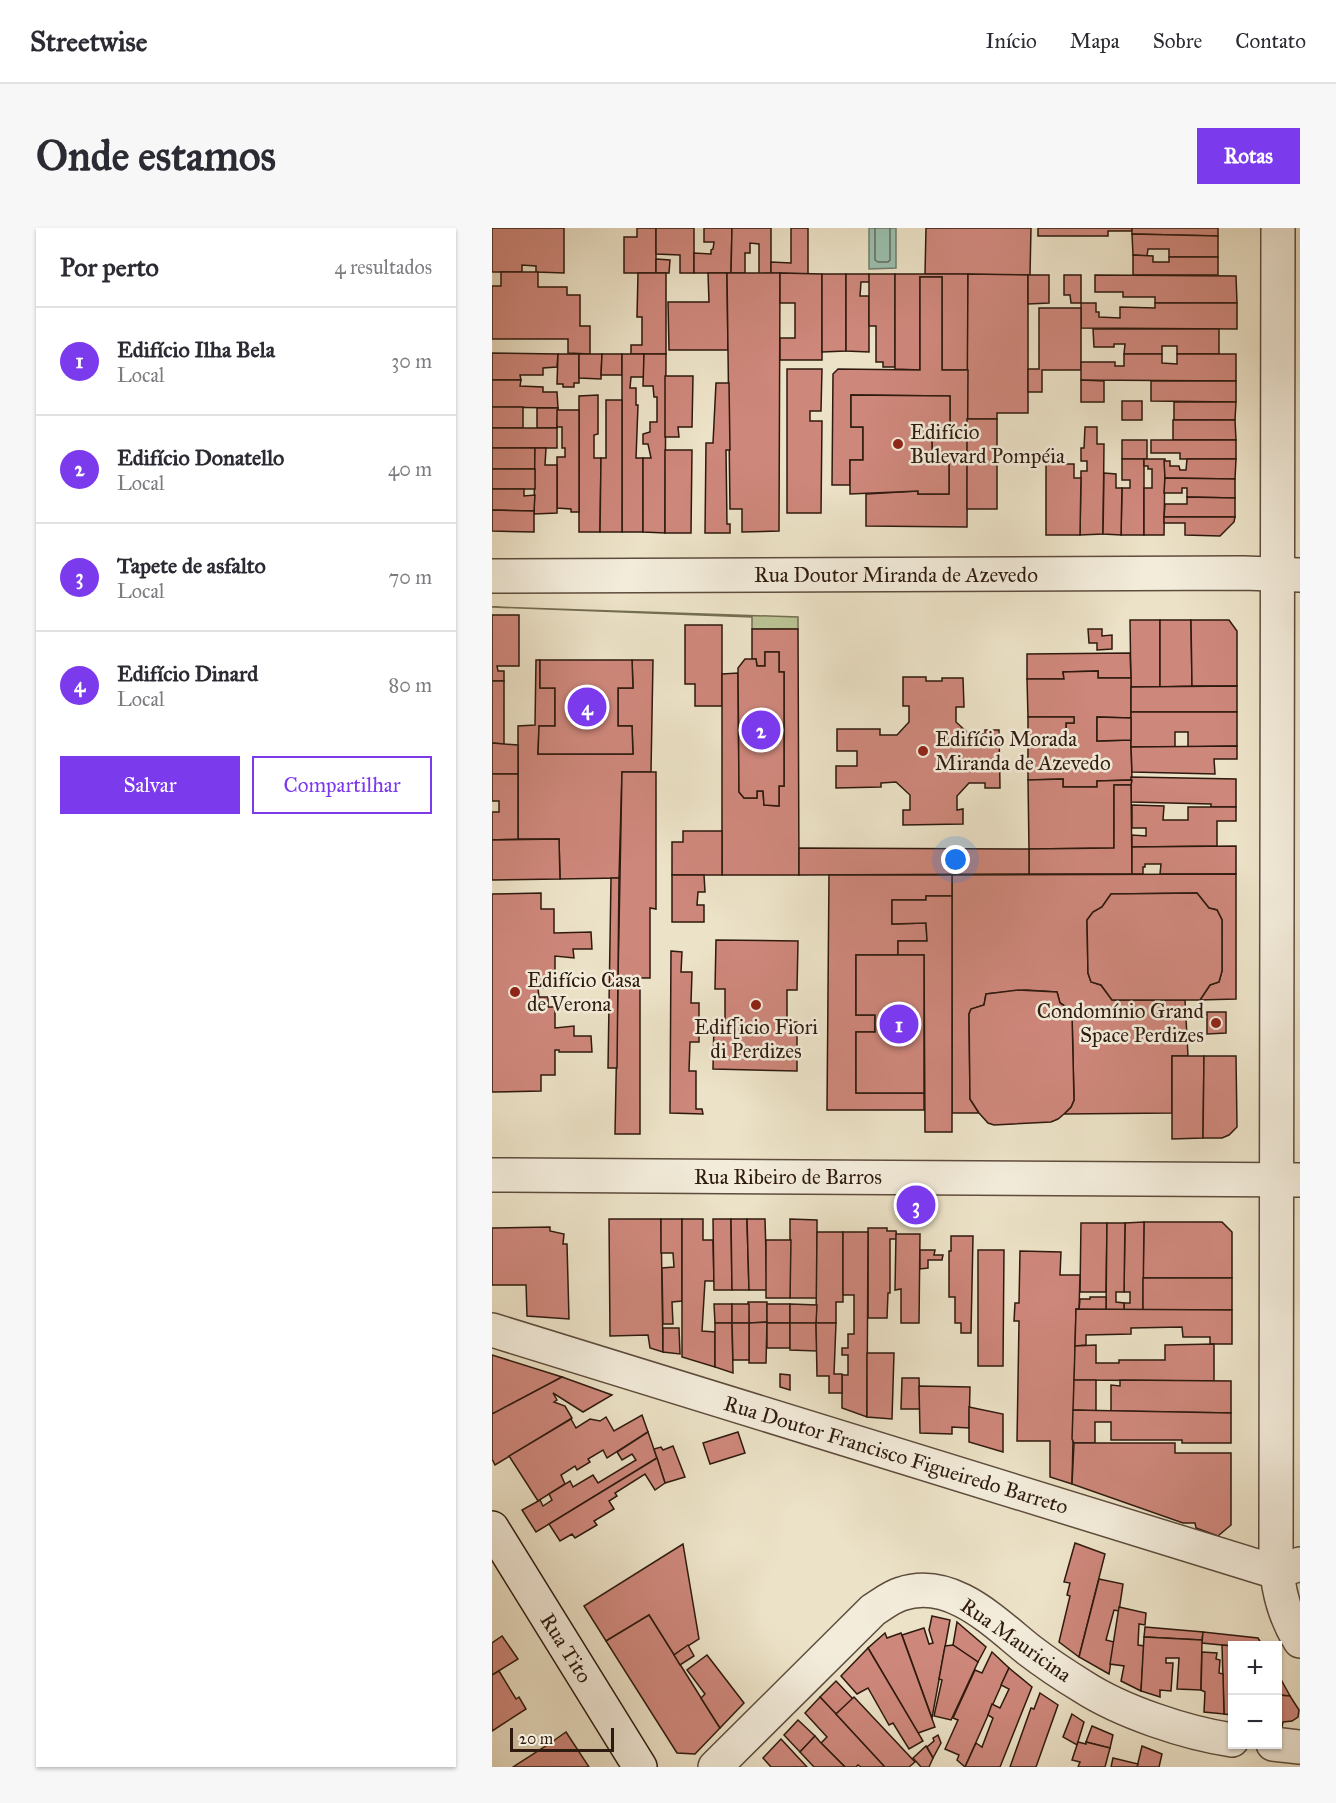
<!DOCTYPE html>
<html lang="pt">
<meta charset="utf-8">
<style>
:root{--surface:#fff;--page:#f7f7f7;--text:#2b2b33;--muted:#7c7c81;--line:#e1e1e2;--accent:#7c3aed}
body{margin:0;font-family:"IM FELL Great Primer",serif;background:var(--page);color:var(--text)}
.controls{position:absolute;right:18px;bottom:18px;display:grid;overflow:hidden;border-radius:0px;box-shadow:0 2px 4px #0004}
.controls button{width:54px;height:54px;display:grid;place-items:center;padding:0;border:0;border-bottom:2px solid var(--line);background:var(--surface);color:var(--text);font:30px sans-serif}
.scale{position:absolute;left:18px;bottom:15px;width:104px;box-sizing:border-box;padding-left:6px;border:3px solid #2e1a0e;border-top:0;font-size:16px;line-height:21px;white-space:nowrap;color:#2e1a0e;-webkit-text-stroke:4px #f3ecdb;paint-order:stroke}
.you{position:absolute;left:464px;top:632px;width:21px;height:21px;margin:-15px;border:4px solid #fff;border-radius:50%;background:#1a73e8;box-shadow:0 0 0 9px #1a73e833}
.badge{display:grid;place-items:center;width:39px;height:39px;border-radius:50%;background:var(--accent);color:#fff;font-size:20px;font-weight:700}
.pin{position:absolute;translate:-50% -50%;border:3px solid #fff;box-shadow:0 2px 6px #0006}
.list{margin:0;padding:0;list-style:none}
h2{display:flex;justify-content:space-between;align-items:center;height:78px;margin:0;padding:0 24px;font-size:26px}
h2 small{font-size:20px;font-weight:400;color:var(--muted)}
.list li{display:grid;grid-template-columns:39px 1fr auto;gap:18px;align-items:center;box-sizing:border-box;height:108px;padding:0 24px;border-top:2px solid var(--line)}
.list b{display:block;font-size:22px;white-space:nowrap}
.list p{margin:0;font-size:20px;white-space:nowrap;color:var(--muted)}
.list em{font-size:20px;font-style:normal;color:var(--muted)}
.actions{display:flex;gap:12px;padding:18px 24px}
.actions a{flex:1;padding:14px 0;border:2px solid var(--accent);border-radius:0px;text-align:center;font-size:21px;color:var(--accent)}
.actions .main{background:var(--accent);color:#fff}
.map{position:relative;flex:none;width:808px;height:1539px;overflow:hidden;border-radius:0px}
header{display:flex;align-items:center;gap:36px;box-sizing:border-box;height:84px;padding:0 30px;background:var(--surface);border-bottom:2px solid var(--line)}
header strong{font-size:28px}
nav{display:flex;gap:33px;margin-inline-start:auto;font-size:21px}
.intro{display:flex;align-items:center;justify-content:space-between;box-sizing:border-box;height:144px;padding:0 36px}
h1{margin:0;font-size:42px}
.button{padding:15px 27px;border-radius:0px;background:var(--accent);color:#fff;font-size:21px;font-weight:700}
main{display:flex;gap:36px;padding:0 36px}
aside{flex:1;background:var(--surface);border-radius:0px;box-shadow:0 2px 4px #0004}
.map>svg:first-child{display:block}
</style>
<header>
<strong>Streetwise</strong>
<nav><a>Início</a><a>Mapa</a><a>Sobre</a><a>Contato</a></nav>
</header>
<div class="intro"><h1>Onde estamos</h1><a class="button">Rotas</a></div>
<main>
<aside>
<h2>Por perto<small>4 resultados</small></h2>
<ul class="list">
<li><span class="badge">1</span><div><b>Edifício Ilha Bela</b><p>Local</p></div><em>30 m</em></li>
<li><span class="badge">2</span><div><b>Edifício Donatello</b><p>Local</p></div><em>40 m</em></li>
<li><span class="badge">3</span><div><b>Tapete de asfalto</b><p>Local</p></div><em>70 m</em></li>
<li><span class="badge">4</span><div><b>Edifício Dinard</b><p>Local</p></div><em>80 m</em></li>
</ul>
<div class="actions"><a class="main">Salvar</a><a>Compartilhar</a></div>
</aside>
<div class="map">
<svg width="808" height="1539" viewBox="0 0 808 1539">
<rect width="100%" height="100%" fill="#ece2c7"/>
<filter id="stains"><feTurbulence type="fractalNoise" baseFrequency=".00333" numOctaves="4"/><feColorMatrix values="0 0 0 0 .2 0 0 0 0 .09 0 0 0 0 .02 0 0 0 .5 -.17"/></filter>
<radialGradient id="worn" r=".72"><stop offset=".6" stop-color="#630" stop-opacity="0"/><stop offset="1" stop-color="#630" stop-opacity=".3"/></radialGradient>
<path fill="#bac394" stroke="#746e51" stroke-width="1.5" d="M 0,379 L 306,389 L 306,401 L 260,401 L 260,389 Z"/>
<path fill="#9abfae" stroke="#6f7d6e" stroke-width="1.5" d="M 377,0 L 404,0 L 404,40 L 377,41 Z"/>
<g fill="none" stroke-linecap="round" stroke-linejoin="round">
<path stroke="#646c5e" stroke-width="1.5" d="M 383,0 L 383,32 L 386,34 L 396,34 L 398,32 L 398,0"/>
</g>
<g fill="#ce877b" stroke="#2e1a0e" stroke-width="1.5">
<path d="M 0,0 L 72,0 L 72,45 L 44,44 L 44,38 L 30,37 L 30,44 L 0,44 Z"/>
<path d="M 145,0 L 164,0 L 164,45 L 132,45 L 132,9 L 145,9 Z"/>
<path d="M 164,0 L 202,0 L 202,45 L 188,45 L 188,27 L 164,26 Z"/>
<path d="M 212,0 L 240,0 L 239,45 L 202,45 L 202,25 L 219,26 L 219,22 L 221,21 L 222,14 L 212,14 Z"/>
<path d="M 240,0 L 279,0 L 279,45 L 267,46 L 267,16 L 258,15 L 258,25 L 253,25 L 253,45 L 239,45 Z"/>
<path d="M 299,0 L 316,0 L 316,46 L 279,45 L 279,34 L 299,35 Z"/>
<path d="M 434,0 L 539,0 L 538,47 L 433,46 Z"/>
<path d="M 546,0 L 640,0 L 640,3 L 616,3 L 616,8 L 546,8 Z"/>
<path d="M 640,0 L 726,0 L 726,8 L 640,6 Z"/>
<path d="M 640,6 L 726,8 L 726,29 L 677,29 L 677,21 L 656,21 L 655,28 L 641,27 Z"/>
<path d="M 641,27 L 661,28 L 661,34 L 677,34 L 677,29 L 726,29 L 726,47 L 641,47 Z"/>
<path d="M 164,31 L 178,32 L 177,45 L 164,45 Z"/>
<path d="M 9,44 L 46,44 L 46,59 L 75,59 L 75,67 L 88,67 L 88,98 L 98,98 L 98,126 L 76,125 L 76,111 L 0,111 L 0,58 L 9,58 Z"/>
<path d="M 146,45 L 174,45 L 174,126 L 139,126 L 139,117 L 150,117 L 150,89 L 145,89 Z"/>
<path d="M 216,45 L 235,45 L 236,122 L 177,122 L 176,74 L 217,74 Z"/>
<path d="M 235,45 L 288,45 L 287,303 L 250,304 L 250,281 L 238,281 Z"/>
<path d="M 288,45 L 330,46 L 330,132 L 288,132 L 288,110 L 303,110 L 303,75 L 288,75 Z"/>
<path d="M 330,46 L 354,46 L 354,123 L 330,124 Z"/>
<path d="M 354,46 L 377,46 L 378,54 L 369,54 L 368,68 L 377,68 L 377,124 L 354,123 Z"/>
<path d="M 377,46 L 403,46 L 403,139 L 391,139 L 391,134 L 384,134 L 384,98 L 377,98 Z"/>
<path d="M 403,46 L 476,46 L 476,142 L 450,142 L 450,49 L 428,49 L 428,142 L 403,141 Z"/>
<path d="M 476,46 L 536,47 L 536,185 L 505,185 L 505,191 L 475,191 Z"/>
<path d="M 536,47 L 557,47 L 557,75 L 536,76 Z"/>
<path d="M 572,47 L 589,47 L 589,75 L 579,75 L 578,67 L 572,67 Z"/>
<path d="M 603,47 L 744,48 L 745,75 L 663,75 L 663,69 L 631,69 L 631,64 L 603,64 Z"/>
<path d="M 428,49 L 450,49 L 450,142 L 476,142 L 475,299 L 374,298 L 374,266 L 426,263 L 426,266 L 457,266 L 457,232 L 446,232 L 446,221 L 440,221 L 440,211 L 447,211 L 447,200 L 458,200 L 458,168 L 359,167 L 359,199 L 371,199 L 371,232 L 358,232 L 358,257 L 340,257 L 341,146 L 346,141 L 428,142 Z"/>
<path d="M 589,75 L 604,75 L 604,84 L 607,84 L 607,89 L 628,90 L 628,79 L 663,80 L 663,75 L 745,75 L 745,101 L 589,100 Z"/>
<path d="M 547,80 L 589,80 L 589,142 L 550,142 L 550,164 L 536,164 L 536,141 L 547,141 Z"/>
<path d="M 601,101 L 727,101 L 727,126 L 685,126 L 685,118 L 670,118 L 670,126 L 632,126 L 633,116 L 622,116 L 622,119 L 602,119 Z"/>
<path d="M 0,125 L 66,126 L 65,139 L 51,140 L 51,147 L 28,147 L 29,152 L 0,152 Z"/>
<path d="M 66,126 L 87,126 L 87,155 L 82,155 L 82,159 L 71,159 L 71,156 L 65,156 Z"/>
<path d="M 87,126 L 110,126 L 109,151 L 87,150 Z"/>
<path d="M 110,126 L 130,126 L 130,147 L 109,147 Z"/>
<path d="M 130,126 L 152,126 L 152,149 L 139,149 L 138,160 L 144,160 L 144,177 L 146,177 L 144,230 L 151,230 L 151,304 L 130,304 Z"/>
<path d="M 152,126 L 174,126 L 173,305 L 151,304 L 151,230 L 159,230 L 156,216 L 151,216 L 151,206 L 158,204 L 158,194 L 165,194 L 165,169 L 162,169 L 161,158 L 151,158 Z"/>
<path d="M 632,126 L 670,126 L 670,135 L 685,136 L 685,126 L 744,126 L 744,153 L 589,152 L 589,134 L 623,134 L 623,138 L 632,138 Z"/>
<path d="M 295,141 L 330,141 L 329,183 L 318,183 L 318,193 L 330,193 L 329,285 L 295,285 Z"/>
<path d="M 173,148 L 201,148 L 200,199 L 186,199 L 187,209 L 173,209 Z"/>
<path d="M 0,152 L 29,152 L 28,158 L 51,159 L 51,164 L 65,164 L 66,180 L 0,179 Z"/>
<path d="M 589,152 L 612,153 L 612,174 L 589,174 Z"/>
<path d="M 659,153 L 744,153 L 744,174 L 659,173 Z"/>
<path d="M 224,155 L 237,155 L 238,222 L 234,222 L 235,296 L 238,296 L 238,305 L 213,305 L 214,215 L 221,215 Z"/>
<path d="M 106,167 L 106,206 L 102,207 L 102,230 L 109,230 L 108,304 L 87,304 L 87,168 Z"/>
<path d="M 359,167 L 458,168 L 458,200 L 447,200 L 447,211 L 440,211 L 440,221 L 446,221 L 446,232 L 457,232 L 457,266 L 426,266 L 426,263 L 358,266 L 358,232 L 371,232 L 371,199 L 359,199 Z"/>
<path d="M 114,172 L 130,172 L 130,304 L 108,304 L 109,230 L 114,230 Z"/>
<rect x="630" y="173" width="20" height="19"/>
<path d="M 682,174 L 744,174 L 743,192 L 682,192 Z"/>
<rect x="0" y="179" width="31" height="21"/>
<path d="M 45,180 L 66,180 L 65,200 L 45,200 Z"/>
<path d="M 65,182 L 87,182 L 87,284 L 79,284 L 79,281 L 65,280 L 65,229 L 73,229 L 73,220 L 70,220 L 70,199 L 65,199 Z"/>
<rect x="475" y="191" width="30" height="90"/>
<path d="M 681,192 L 743,192 L 744,212 L 681,212 Z"/>
<path d="M 593,199 L 605,199 L 605,216 L 612,216 L 611,306 L 588,307 L 589,243 L 595,243 L 595,233 L 589,233 L 589,220 L 592,220 Z"/>
<rect x="0" y="200" width="65" height="20"/>
<rect x="630" y="212" width="25" height="19"/>
<path d="M 659,212 L 744,212 L 744,231 L 688,231 L 688,225 L 659,225 Z"/>
<rect x="0" y="220" width="43" height="21"/>
<path d="M 43,220 L 54,220 L 53,237 L 65,237 L 65,285 L 42,286 Z"/>
<path d="M 173,222 L 200,222 L 199,305 L 173,305 Z"/>
<path d="M 630,231 L 652,231 L 652,307 L 629,307 L 630,260 L 638,260 L 638,252 L 630,252 Z"/>
<path d="M 652,231 L 673,231 L 672,307 L 652,307 L 652,260 L 660,260 L 660,241 L 656,241 L 656,238 L 652,238 Z"/>
<path d="M 695,231 L 744,231 L 743,251 L 673,250 L 672,233 L 678,233 L 678,238 L 687,238 L 688,242 L 694,242 Z"/>
<path d="M 554,236 L 582,236 L 582,250 L 589,250 L 588,307 L 554,307 Z"/>
<rect x="0" y="241" width="43" height="20"/>
<path d="M 612,245 L 624,246 L 624,260 L 630,260 L 629,307 L 611,306 Z"/>
<path d="M 673,250 L 743,251 L 743,270 L 695,269 L 695,260 L 690,260 L 690,265 L 672,265 Z"/>
<path d="M 0,261 L 32,261 L 32,268 L 43,267 L 42,283 L 0,282 Z"/>
<path d="M 695,269 L 743,270 L 743,289 L 672,289 L 673,276 L 695,276 Z"/>
<path d="M 0,282 L 42,283 L 42,304 L 0,303 Z"/>
<path d="M 672,289 L 743,289 L 742,294 L 728,308 L 693,307 L 693,295 L 672,295 Z"/>
<path d="M 0,387 L 27,387 L 27,438 L 5,438 L 6,443 L 12,443 L 12,453 L 0,453 Z"/>
<path d="M 638,392 L 668,392 L 668,459 L 639,459 Z"/>
<path d="M 668,392 L 699,392 L 700,458 L 668,459 Z"/>
<path d="M 699,392 L 737,392 L 745,403 L 745,458 L 700,458 Z"/>
<path d="M 193,397 L 230,397 L 230,478 L 203,478 L 203,456 L 193,456 Z"/>
<path d="M 260,401 L 306,401 L 307,647 L 230,647 L 230,446 L 246,445 L 247,564 L 252,570 L 265,570 L 265,563 L 271,563 L 272,577 L 287,578 L 287,558 L 292,558 L 292,444 L 287,444 L 287,424 L 273,424 L 273,438 L 265,438 L 264,431 L 260,431 Z"/>
<path d="M 596,401 L 610,401 L 610,408 L 620,407 L 620,421 L 605,422 L 605,415 L 597,415 Z"/>
<path d="M 273,424 L 287,424 L 287,444 L 292,444 L 292,558 L 287,558 L 287,578 L 272,577 L 271,563 L 265,563 L 265,570 L 252,570 L 247,564 L 246,440 L 253,431 L 264,431 L 265,438 L 273,438 Z"/>
<path d="M 638,425 L 639,450 L 606,450 L 606,443 L 571,444 L 572,451 L 535,451 L 535,426 Z"/>
<path d="M 44,432 L 48,432 L 48,460 L 63,460 L 63,498 L 47,498 L 46,526 L 141,526 L 140,498 L 126,498 L 126,460 L 141,460 L 140,432 L 161,432 L 159,544 L 130,544 L 127,650 L 68,651 L 67,611 L 26,611 L 26,498 L 43,497 Z"/>
<path d="M 48,432 L 140,432 L 141,460 L 126,460 L 126,498 L 140,498 L 141,526 L 46,526 L 47,498 L 63,498 L 63,460 L 48,460 Z"/>
<path d="M 606,443 L 606,450 L 639,450 L 639,490 L 605,489 L 605,513 L 639,512 L 640,552 L 605,553 L 605,559 L 571,559 L 571,551 L 536,552 L 536,512 L 574,512 L 574,495 L 582,495 L 582,489 L 536,489 L 535,451 L 572,451 L 571,444 Z"/>
<path d="M 411,449 L 434,449 L 434,453 L 450,453 L 450,450 L 471,450 L 472,479 L 464,479 L 464,494 L 477,506 L 493,506 L 493,502 L 507,502 L 508,560 L 493,560 L 493,555 L 477,555 L 465,568 L 465,582 L 471,581 L 471,596 L 411,597 L 411,582 L 418,582 L 418,567 L 404,554 L 389,555 L 389,559 L 344,560 L 344,538 L 365,538 L 365,523 L 345,523 L 345,501 L 388,501 L 388,507 L 405,507 L 417,494 L 417,478 L 411,478 Z"/>
<path d="M 0,453 L 12,453 L 12,516 L 0,515 Z"/>
<path d="M 745,458 L 745,484 L 639,484 L 639,459 Z"/>
<path d="M 639,484 L 745,484 L 745,518 L 696,519 L 696,504 L 683,504 L 683,519 L 639,519 Z"/>
<path d="M 536,489 L 582,489 L 582,495 L 574,495 L 574,512 L 536,512 Z"/>
<path d="M 605,489 L 639,490 L 639,512 L 605,513 Z"/>
<path d="M 0,515 L 26,517 L 26,546 L 0,546 Z"/>
<path d="M 745,518 L 745,531 L 722,531 L 723,546 L 640,544 L 639,519 Z"/>
<path d="M 130,544 L 164,544 L 164,681 L 158,680 L 158,750 L 148,750 L 148,906 L 123,906 Z"/>
<path d="M 0,546 L 26,546 L 26,611 L 0,612 L 0,584 L 7,584 L 7,573 L 0,573 Z"/>
<path d="M 639,549 L 744,551 L 744,579 L 719,579 L 719,576 L 639,574 Z"/>
<path d="M 571,551 L 571,559 L 605,559 L 605,553 L 640,552 L 639,557 L 622,557 L 622,620 L 537,621 L 536,552 Z"/>
<path d="M 622,557 L 639,557 L 640,646 L 537,646 L 537,621 L 622,620 Z"/>
<path d="M 640,577 L 672,578 L 671,592 L 696,592 L 696,579 L 744,579 L 744,593 L 725,593 L 725,618 L 640,619 L 640,607 L 654,608 L 654,600 L 640,600 Z"/>
<path d="M 191,603 L 230,603 L 230,647 L 180,647 L 180,614 L 191,614 Z"/>
<path d="M 67,611 L 68,651 L 0,652 L 0,612 Z"/>
<path d="M 744,618 L 744,646 L 668,646 L 669,636 L 653,636 L 653,639 L 651,639 L 651,646 L 640,646 L 640,619 Z"/>
<path d="M 307,620 L 537,621 L 537,646 L 307,647 Z"/>
<path d="M 744,646 L 744,771 L 708,772 L 718,757 L 727,754 L 730,743 L 730,692 L 725,682 L 717,680 L 705,665 L 619,666 L 610,679 L 601,684 L 595,692 L 596,745 L 599,754 L 609,757 L 620,772 L 693,772 L 696,828 L 680,828 L 680,885 L 572,886 L 579,879 L 582,872 L 580,786 L 576,780 L 568,775 L 565,764 L 534,762 L 494,766 L 492,777 L 479,781 L 477,786 L 478,871 L 487,885 L 460,885 L 460,647 Z"/>
<path d="M 180,647 L 212,647 L 213,664 L 206,664 L 205,677 L 212,677 L 212,694 L 180,694 Z"/>
<path d="M 337,647 L 460,647 L 460,668 L 434,668 L 434,672 L 400,672 L 400,696 L 434,695 L 435,713 L 406,713 L 406,727 L 364,727 L 364,787 L 383,787 L 383,804 L 364,804 L 364,865 L 432,865 L 432,882 L 335,882 Z"/>
<path d="M 119,650 L 127,650 L 125,840 L 116,840 Z"/>
<path d="M 49,665 L 49,681 L 62,681 L 62,705 L 99,704 L 100,721 L 81,721 L 82,730 L 63,728 L 63,750 L 57,749 L 57,760 L 46,760 L 47,769 L 56,769 L 56,779 L 63,779 L 63,800 L 82,798 L 82,808 L 99,808 L 100,824 L 67,824 L 67,822 L 63,822 L 63,847 L 49,847 L 49,863 L 0,864 L 0,666 Z"/>
<path d="M 705,665 L 717,680 L 725,682 L 730,692 L 730,743 L 727,754 L 718,757 L 708,772 L 620,772 L 609,757 L 599,754 L 596,745 L 595,692 L 601,684 L 610,679 L 619,666 Z"/>
<path d="M 434,668 L 460,668 L 460,904 L 433,904 L 432,727 L 406,727 L 406,713 L 435,713 L 434,695 L 400,696 L 400,672 L 434,672 Z"/>
<path d="M 224,712 L 306,713 L 305,762 L 295,762 L 295,794 L 305,794 L 305,843 L 221,841 L 222,793 L 233,793 L 233,761 L 223,761 Z"/>
<path d="M 179,723 L 190,724 L 189,744 L 200,744 L 199,775 L 207,775 L 207,814 L 198,814 L 197,843 L 204,843 L 204,881 L 210,881 L 211,886 L 178,885 Z"/>
<path d="M 364,727 L 432,727 L 432,865 L 364,865 L 364,804 L 383,804 L 383,787 L 364,787 Z"/>
<path d="M 526,762 L 565,764 L 568,775 L 576,780 L 580,786 L 582,872 L 579,879 L 572,886 L 566,891 L 559,894 L 502,897 L 496,895 L 487,885 L 478,871 L 477,786 L 479,781 L 492,777 L 494,766 Z"/>
<path d="M 715,784 L 734,784 L 734,805 L 715,806 Z"/>
<path d="M 680,828 L 712,828 L 711,910 L 680,911 Z"/>
<path d="M 712,828 L 744,828 L 745,899 L 737,907 L 730,910 L 711,910 Z"/>
<path d="M 117,991 L 169,991 L 171,1124 L 158,1120 L 156,1107 L 118,1108 Z"/>
<path d="M 169,991 L 190,991 L 190,1073 L 180,1074 L 181,1096 L 171,1096 L 170,1040 L 182,1039 L 181,1025 L 169,1025 Z"/>
<path d="M 190,991 L 211,991 L 211,1012 L 221,1012 L 222,1053 L 213,1053 L 210,1103 L 223,1104 L 223,1139 L 190,1129 Z"/>
<path d="M 221,991 L 239,991 L 240,1062 L 222,1062 Z"/>
<path d="M 239,991 L 255,991 L 257,1062 L 240,1062 Z"/>
<path d="M 255,991 L 273,991 L 275,1062 L 257,1062 Z"/>
<path d="M 298,991 L 325,992 L 325,1070 L 298,1070 Z"/>
<path d="M 652,994 L 730,994 L 740,1004 L 740,1050 L 651,1050 Z"/>
<path d="M 652,994 L 651,1082 L 632,1082 L 632,1075 L 638,1075 L 638,1064 L 632,1064 L 633,995 Z"/>
<path d="M 589,995 L 615,995 L 614,1064 L 588,1064 Z"/>
<path d="M 615,995 L 633,995 L 632,1064 L 624,1064 L 624,1074 L 632,1075 L 632,1082 L 614,1082 Z"/>
<path d="M 58,999 L 58,1003 L 72,1006 L 71,1016 L 75,1016 L 77,1091 L 35,1088 L 34,1057 L 0,1057 L 0,1000 Z"/>
<path d="M 376,1000 L 395,1000 L 395,1003 L 404,1003 L 405,1011 L 398,1011 L 398,1065 L 396,1065 L 395,1090 L 376,1090 Z"/>
<path d="M 325,1004 L 351,1004 L 351,1074 L 344,1074 L 344,1095 L 324,1095 Z"/>
<path d="M 351,1004 L 376,1004 L 375,1189 L 350,1180 L 350,1147 L 356,1147 L 356,1127 L 350,1127 L 350,1120 L 356,1120 L 356,1106 L 362,1106 L 362,1067 L 351,1067 Z"/>
<path d="M 404,1006 L 428,1006 L 427,1095 L 409,1095 L 409,1061 L 403,1062 Z"/>
<path d="M 459,1008 L 481,1008 L 479,1105 L 469,1105 L 469,1095 L 463,1095 L 463,1069 L 457,1069 L 457,1023 L 459,1023 Z"/>
<path d="M 274,1012 L 299,1012 L 298,1070 L 274,1070 Z"/>
<path d="M 428,1022 L 443,1022 L 442,1027 L 451,1027 L 450,1032 L 436,1032 L 436,1040 L 428,1041 Z"/>
<path d="M 486,1022 L 512,1022 L 511,1138 L 486,1138 Z"/>
<path d="M 528,1023 L 569,1024 L 568,1047 L 588,1047 L 587,1082 L 584,1081 L 580,1256 L 558,1249 L 558,1213 L 525,1213 L 527,1093 L 522,1093 L 523,1075 L 527,1075 Z"/>
<rect x="651" y="1050" width="89" height="32"/>
<path d="M 598,1069 L 614,1069 L 614,1082 L 587,1082 L 588,1071 L 598,1071 Z"/>
<path d="M 256,1074 L 275,1074 L 275,1094 L 257,1095 Z"/>
<path d="M 222,1076 L 240,1076 L 240,1095 L 223,1095 Z"/>
<rect x="240" y="1076" width="17" height="19"/>
<rect x="275" y="1076" width="23" height="19"/>
<path d="M 298,1076 L 325,1077 L 324,1095 L 298,1095 Z"/>
<path d="M 584,1081 L 740,1082 L 740,1116 L 718,1116 L 718,1109 L 691,1109 L 690,1099 L 639,1100 L 639,1106 L 594,1107 L 594,1117 L 583,1118 Z"/>
<path d="M 275,1094 L 274,1135 L 257,1135 L 257,1095 Z"/>
<path d="M 223,1095 L 240,1095 L 241,1145 L 223,1139 Z"/>
<path d="M 240,1095 L 257,1095 L 257,1132 L 241,1132 Z"/>
<rect x="275" y="1095" width="23" height="25"/>
<path d="M 298,1095 L 324,1095 L 325,1123 L 298,1122 Z"/>
<path d="M 324,1095 L 344,1095 L 342,1146 L 350,1146 L 350,1165 L 337,1165 L 337,1148 L 325,1148 Z"/>
<path d="M 171,1100 L 187,1100 L 188,1126 L 171,1124 Z"/>
<path d="M 722,1116 L 722,1153 L 582,1152 L 583,1118 L 604,1117 L 604,1135 L 627,1135 L 627,1132 L 673,1132 L 673,1117 Z"/>
<path d="M 375,1125 L 402,1125 L 400,1191 L 375,1189 Z"/>
<path d="M 0,1127 L 70,1149 L 0,1186 Z"/>
<path d="M 288,1146 L 298,1147 L 298,1162 L 288,1159 Z"/>
<path d="M 70,1149 L 120,1167 L 91,1184 L 61,1165 L 65,1172 L 62,1174 L 73,1178 L 80,1190 L 3,1237 L 0,1231 L 0,1186 Z"/>
<path d="M 410,1150 L 427,1150 L 428,1181 L 409,1181 Z"/>
<path d="M 582,1152 L 604,1152 L 604,1183 L 581,1182 Z"/>
<path d="M 628,1152 L 739,1153 L 739,1185 L 619,1183 L 619,1157 L 628,1158 Z"/>
<path d="M 427,1158 L 478,1159 L 477,1200 L 460,1199 L 460,1206 L 428,1205 Z"/>
<path d="M 477,1179 L 511,1186 L 511,1224 L 477,1214 Z"/>
<path d="M 581,1182 L 739,1185 L 739,1215 L 690,1215 L 690,1212 L 619,1212 L 619,1194 L 603,1194 L 603,1215 L 582,1215 L 580,1211 Z"/>
<path d="M 150,1187 L 156,1204 L 115,1230 L 111,1222 L 96,1231 L 98,1234 L 85,1242 L 83,1238 L 69,1247 L 73,1256 L 46,1273 L 17,1228 L 79,1191 L 84,1200 L 98,1191 L 108,1193 L 114,1189 L 122,1203 Z"/>
<path d="M 156,1204 L 165,1230 L 44,1304 L 30,1282 L 48,1272 L 51,1278 L 60,1272 L 57,1266 L 78,1253 L 81,1259 L 101,1247 L 106,1255 L 144,1232 L 140,1226 L 130,1232 L 125,1224 Z"/>
<path d="M 246,1204 L 253,1225 L 218,1236 L 211,1215 Z"/>
<path d="M 582,1215 L 683,1215 L 683,1225 L 739,1225 L 739,1297 L 726,1308 L 704,1300 L 703,1295 L 691,1295 L 580,1256 Z"/>
<path d="M 181,1218 L 193,1249 L 173,1255 L 162,1221 L 169,1219 L 171,1222 Z"/>
<path d="M 165,1230 L 173,1255 L 163,1262 L 153,1246 L 123,1265 L 125,1268 L 117,1273 L 122,1281 L 102,1293 L 105,1297 L 83,1310 L 80,1306 L 68,1313 L 57,1296 Z"/>
<path d="M 583,1315 L 613,1326 L 587,1429 L 567,1414 L 578,1368 L 575,1367 L 578,1355 L 572,1354 Z"/>
<path d="M 191,1316 L 207,1411 L 182,1427 L 157,1387 L 114,1413 L 92,1378 Z"/>
<path d="M 607,1351 L 631,1356 L 627,1383 L 622,1382 L 614,1412 L 622,1414 L 617,1446 L 587,1429 Z"/>
<path d="M 627,1379 L 654,1385 L 653,1397 L 647,1396 L 646,1417 L 652,1418 L 649,1463 L 629,1453 L 632,1438 L 618,1436 Z"/>
<path d="M 157,1387 L 228,1500 L 203,1526 L 185,1525 L 114,1413 Z"/>
<path d="M 440,1388 L 458,1392 L 440,1490 L 410,1407 L 432,1400 L 437,1416 L 441,1415 L 437,1402 Z"/>
<path d="M 465,1394 L 494,1419 L 486,1434 L 461,1417 Z"/>
<path d="M 653,1399 L 711,1404 L 710,1412 L 652,1409 Z"/>
<path d="M 711,1404 L 766,1410 L 771,1418 L 740,1418 L 710,1415 Z"/>
<path d="M 393,1405 L 395,1410 L 409,1405 L 443,1499 L 426,1505 L 376,1420 Z"/>
<path d="M 10,1408 L 26,1431 L 0,1447 L 0,1415 Z"/>
<path d="M 652,1409 L 710,1412 L 709,1462 L 685,1461 L 687,1430 L 674,1430 L 674,1435 L 681,1435 L 679,1463 L 668,1462 L 668,1469 L 649,1463 Z"/>
<path d="M 196,1417 L 202,1428 L 188,1437 L 182,1427 Z"/>
<path d="M 461,1417 L 486,1434 L 459,1492 L 442,1488 L 450,1452 L 447,1451 L 453,1418 Z"/>
<path d="M 730,1417 L 740,1418 L 740,1487 L 732,1486 Z"/>
<path d="M 376,1420 L 431,1513 L 417,1521 L 401,1495 L 397,1497 L 376,1460 L 365,1466 L 349,1448 Z"/>
<path d="M 500,1424 L 517,1440 L 473,1539 L 465,1532 L 467,1527 L 453,1521 L 466,1492 L 461,1490 L 483,1442 L 490,1445 Z"/>
<path d="M 710,1424 L 725,1425 L 724,1431 L 728,1432 L 727,1445 L 731,1446 L 732,1486 L 712,1484 L 713,1464 L 709,1462 Z"/>
<path d="M 215,1427 L 252,1475 L 228,1500 L 209,1470 L 213,1466 L 195,1442 Z"/>
<path d="M 517,1440 L 540,1459 L 508,1539 L 473,1539 L 484,1515 L 490,1519 L 501,1490 L 496,1487 L 500,1476 L 508,1480 L 517,1461 L 509,1457 Z"/>
<path d="M 7,1443 L 24,1471 L 27,1469 L 34,1481 L 0,1503 L 0,1447 Z"/>
<path d="M 786,1446 L 798,1468 L 786,1467 Z"/>
<path d="M 344,1453 L 361,1471 L 344,1486 L 328,1469 Z"/>
<path d="M 548,1465 L 566,1477 L 544,1539 L 518,1539 L 539,1480 L 542,1481 Z"/>
<path d="M 786,1467 L 798,1468 L 807,1482 L 806,1489 L 800,1493 L 791,1494 L 790,1499 L 786,1498 Z"/>
<path d="M 328,1469 L 344,1486 L 393,1539 L 369,1539 L 366,1537 L 364,1539 L 353,1539 L 329,1515 L 335,1509 L 313,1485 Z"/>
<path d="M 362,1469 L 423,1534 L 417,1539 L 393,1539 L 344,1486 Z"/>
<path d="M 580,1486 L 592,1494 L 585,1517 L 571,1509 Z"/>
<path d="M 306,1492 L 323,1508 L 308,1524 L 292,1507 Z"/>
<path d="M 600,1498 L 621,1507 L 618,1520 L 594,1514 Z"/>
<path d="M 74,1504 L 97,1539 L 21,1539 L 57,1516 Z"/>
<path d="M 446,1507 L 449,1515 L 441,1530 L 435,1519 L 442,1513 L 441,1510 Z"/>
<path d="M 323,1508 L 329,1515 L 353,1539 L 322,1539 L 308,1524 Z"/>
<path d="M 289,1511 L 315,1539 L 279,1539 L 271,1530 Z"/>
<path d="M 586,1514 L 594,1516 L 594,1514 L 618,1520 L 613,1539 L 586,1539 L 588,1534 L 580,1532 Z"/>
<path d="M 434,1518 L 441,1530 L 437,1539 L 429,1539 L 421,1530 Z"/>
<path d="M 650,1518 L 670,1526 L 667,1539 L 645,1539 Z"/>
<path d="M 621,1530 L 646,1536 L 645,1539 L 619,1539 Z"/>
</g>
<g fill="none" stroke-linecap="round" stroke-linejoin="round">
<g stroke="#5e4c3c" stroke-width="36">
<g id="minor">
<path d="M 786,0 L 784,1323 C 784,1355 791,1386 808,1413"/>
<path d="M 0,348 L 751,345 L 808,347"/>
<path d="M 0,947 L 808,952"/>
<path d="M 0,1102 L 784,1344 L 808,1336"/>
<path d="M 781,1516 L 808,1519"/>
<path d="M 223,1539 L 381,1382 C 389,1377 399,1369 409,1366 C 459,1349 502,1394 537,1422 C 554,1435 572,1447 590,1458 C 630,1484 694,1505 740,1512"/>
</g>
</g>
<g stroke="#2e1a0e" stroke-width="36">
<path id="secondary" d="M 0,1300 L 148,1539"/>
</g>
<use href="#minor" stroke="#f3ecdb" stroke-width="33"/>
<use href="#secondary" stroke="#f3ecdb" stroke-width="33"/>
</g>
<g fill="#8f2418" stroke="#f3ecdb" stroke-width="2">
<circle cx="406" cy="216" r="6"/>
<circle cx="431" cy="523" r="6"/>
<circle cx="23" cy="764" r="6"/>
<circle cx="264" cy="777" r="6"/>
<circle cx="724" cy="795" r="6"/>
</g>
<g text-anchor="middle" dominant-baseline="central" stroke-width="5" stroke-linejoin="round" paint-order="stroke">
<g font-size="21" fill="#2e1a0e" stroke="#f3ecdb" text-anchor="start">
<text x="418" y="204">Edifício<tspan x="418" dy="24">Bulevard Pompéia</tspan></text>
<text x="443" y="511">Edifício Morada<tspan x="443" dy="24">Miranda de Azevedo</tspan></text>
<text x="35" y="752">Edifício Casa<tspan x="35" dy="24">de Verona</tspan></text>
<text x="712" y="783" text-anchor="end">Condomínio Grand<tspan x="712" dy="24">Space Perdizes</tspan></text>
<text x="264" y="799" text-anchor="middle">Edif[icio Fiori<tspan x="264" dy="24">di Perdizes</tspan></text>
</g>
<g font-size="21" fill="#2e1a0e" stroke="#f3ecdb">
<text x="404" y="347">Rua Doutor Miranda de Azevedo</text>
<text x="296" y="949">Rua Ribeiro de Barros</text>
<text transform="translate(404 1227) rotate(17)">Rua Doutor Francisco Figueiredo Barreto</text>
<text transform="translate(524 1412) rotate(35)">Rua Mauricina</text>
<text transform="translate(74 1420) rotate(58)">Rua Tito</text>
</g>
</g>
<rect width="100%" height="100%" filter="url(#stains)"/>
<rect width="100%" height="100%" fill="url(#worn)"/>
</svg>
<div class="controls">
<button>+</button>
<button>−</button>
</div>
<div class="scale">20 m</div>
<div class="you"></div>
<div class="pin badge" style="left:407px;top:796px">1</div>
<div class="pin badge" style="left:269px;top:502px">2</div>
<div class="pin badge" style="left:424px;top:977px">3</div>
<div class="pin badge" style="left:95px;top:479px">4</div>
</div>
</main>
